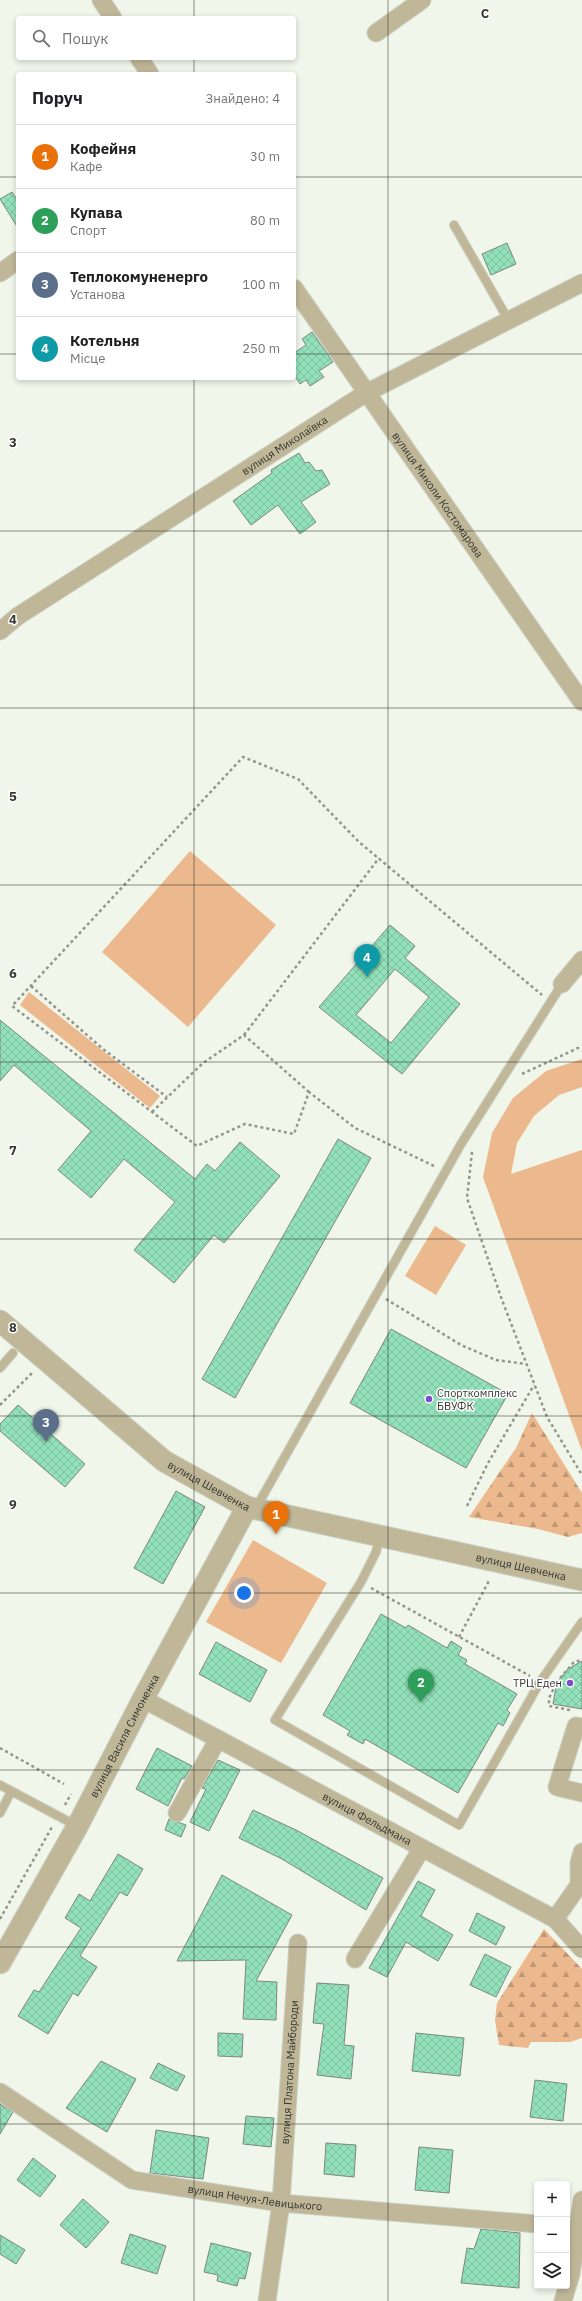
<!DOCTYPE html>
<html lang="uk">
<meta charset="utf-8">
<style>
:root{--surface:#fff;--page:#f6f6f6;--text:#202124;--muted:#757577;--line:#e0e0e0;--accent:#7a4fc7}
body{margin:0;font-family:"IBM Plex Sans",sans-serif;background:var(--page);color:var(--text)}
.controls{position:absolute;right:12px;bottom:12px;display:grid;overflow:hidden;border-radius:4px;box-shadow:0 2px 6px #0003}
.controls button{width:36px;height:36px;display:grid;place-items:center;padding:0;border:0;border-bottom:1px solid var(--line);background:var(--surface);color:var(--text);font:20px sans-serif}
.you{position:absolute;left:244px;top:1593px;width:14px;height:14px;margin:-10px;border:3px solid #fff;border-radius:50%;background:#1a73e8;box-shadow:0 0 0 6px #1a73e833}
.badge{display:grid;place-items:center;width:26px;height:26px;border-radius:50%;background:var(--accent);color:#fff;font-size:13px;font-weight:700}
.pin{position:absolute;translate:-50% -33px;filter:drop-shadow(0 1px 2px #0008)}
.pin::after{content:'';position:absolute;top:21px;width:14px;height:12px;background:inherit;clip-path:polygon(0 0,100% 0,50% 100%)}
.list{margin:0;padding:0;list-style:none}
h2{display:flex;justify-content:space-between;align-items:center;height:52px;margin:0;padding:0 16px;font-size:17px}
h2 small{font-size:13px;font-weight:400;color:var(--muted)}
.list li{display:grid;grid-template-columns:26px 1fr auto;gap:12px;align-items:center;box-sizing:border-box;height:64px;padding:0 16px;border-top:1px solid var(--line)}
.list b{display:block;font-size:15px;white-space:nowrap}
.list p{margin:0;font-size:13px;white-space:nowrap;color:var(--muted)}
.list em{font-size:13px;font-style:normal;color:var(--muted)}
.icon{flex:none;width:22px;height:22px;fill:none;stroke:currentColor;stroke-width:2;stroke-linecap:round;stroke-linejoin:round}
.map{position:relative;flex:none;width:582px;height:2301px;overflow:hidden}
.search{position:absolute;background:var(--surface);box-shadow:0 2px 6px #0003;left:16px;top:16px;width:280px;height:44px;display:flex;align-items:center;gap:10px;box-sizing:border-box;padding:0 14px;border-radius:4px;color:var(--muted);font-size:15px}
.panel{position:absolute;background:var(--surface);box-shadow:0 2px 6px #0003;left:16px;top:72px;width:280px;height:308px;border-radius:4px}
.map>svg:first-child{display:block}
</style>
<div class="map">
<svg width="582" height="2301" viewBox="0 0 582 2301">
<defs>
<pattern id="forest-firs" width="22" height="20" patternUnits="userSpaceOnUse"><rect width="22" height="20" fill="#ecb88d"/><path d="M5 1l3.5 6h-7zM16 11l3.5 6h-7z" fill="#c09674"/></pattern>
<pattern id="building-cross-hatch" width="8" height="8" patternUnits="userSpaceOnUse"><rect width="8" height="8" fill="#92e1ba"/><path d="M0 0l8 8M0 8l8-8" fill="none" stroke="#7ec2a0"/></pattern>
</defs>
<rect width="100%" height="100%" fill="#f0f6e9"/>
<g fill="#ecb88d">
<path d="M 190,851 L 276,925 L 188,1027 L 102,952 Z"/>
<path d="M 29,992 L 160,1096 L 150,1108 L 20,1005 Z"/>
<path d="M 582,1059 L 582,1087 L 559,1095 L 534,1116 L 517,1143 L 511,1174 L 582,1150 L 582,1451 L 483,1177 L 492,1133 L 513,1098 L 546,1071 Z"/>
<path d="M 435,1226 L 466,1245 L 436,1295 L 405,1276 Z"/>
<path d="M 253,1540 L 327,1583 L 281,1663 L 206,1622 Z"/>
</g>
<g fill="url(#forest-firs)">
<path d="M 532,1413 L 582,1493 L 582,1533 L 568,1537 L 538,1529 L 469,1517 L 516,1448 Z"/>
<path d="M 544,1929 L 582,1969 L 582,2038 L 570,2042 L 531,2042 L 528,2048 L 499,2045 L 495,2020 L 497,2003 Z"/>
</g>
<g fill="url(#building-cross-hatch)" stroke="#7b8881" fill-rule="evenodd">
<path d="M 12,192 L 18,201 L 18,228 L 0,199 Z"/>
<path d="M 507,243 L 516,264 L 491,275 L 482,254 Z"/>
<path d="M 312,332 L 333,362 L 319,371 L 324,377 L 310,386 L 306,380 L 300,384 L 294,375 L 294,353 L 306,345 L 302,339 Z"/>
<path d="M 299,453 L 305,463 L 309,462 L 316,471 L 322,470 L 330,484 L 301,502 L 316,522 L 300,534 L 278,505 L 251,525 L 233,501 L 272,473 L 271,470 Z"/>
<path d="M 390,925 L 415,946 L 405,958 L 460,1004 L 402,1074 L 319,1007 ZM 395,969 L 429,997 L 391,1043 L 356,1015 Z"/>
<path d="M 0,1020 L 195,1179 L 207,1164 L 215,1171 L 240,1142 L 280,1176 L 224,1243 L 214,1235 L 174,1283 L 134,1250 L 175,1202 L 124,1159 L 91,1198 L 58,1170 L 91,1131 L 14,1065 L 0,1081 Z"/>
<path d="M 338,1139 L 371,1158 L 235,1398 L 202,1379 Z"/>
<path d="M 391,1329 L 508,1394 L 466,1468 L 350,1403 Z"/>
<path d="M 18,1405 L 85,1464 L 65,1487 L 0,1431 L 0,1424 Z"/>
<path d="M 176,1491 L 205,1507 L 163,1584 L 134,1568 Z"/>
<path d="M 381,1614 L 406,1628 L 408,1625 L 447,1648 L 451,1641 L 462,1648 L 458,1655 L 467,1660 L 465,1664 L 517,1694 L 507,1710 L 510,1713 L 503,1726 L 498,1723 L 458,1793 L 365,1739 L 363,1744 L 347,1735 L 350,1731 L 323,1715 Z"/>
<path d="M 216,1642 L 267,1670 L 250,1702 L 199,1674 Z"/>
<path d="M 582,1661 L 582,1709 L 553,1704 L 556,1687 L 559,1680 L 568,1669 Z"/>
<path d="M 157,1748 L 192,1766 L 184,1779 L 182,1778 L 168,1806 L 136,1789 Z"/>
<path d="M 218,1760 L 240,1770 L 209,1831 L 190,1822 L 206,1789 L 202,1788 Z"/>
<path d="M 253,1810 L 298,1831 L 383,1878 L 366,1910 L 282,1859 L 239,1838 Z"/>
<path d="M 169,1819 L 186,1825 L 181,1837 L 165,1830 Z"/>
<path d="M 118,1854 L 143,1869 L 127,1896 L 120,1892 L 80,1956 L 97,1967 L 78,1996 L 73,1993 L 48,2034 L 18,2016 L 34,1990 L 39,1992 L 81,1928 L 65,1918 L 79,1894 L 90,1901 Z"/>
<path d="M 222,1875 L 292,1915 L 256,1981 L 277,1982 L 276,2020 L 243,2019 L 246,1960 L 177,1961 Z"/>
<path d="M 418,1881 L 435,1890 L 421,1916 L 453,1935 L 438,1961 L 406,1942 L 387,1977 L 369,1968 Z"/>
<path d="M 477,1913 L 505,1927 L 496,1945 L 469,1931 Z"/>
<path d="M 485,1954 L 511,1967 L 496,1997 L 470,1985 Z"/>
<path d="M 317,1983 L 349,1985 L 344,2045 L 354,2046 L 351,2079 L 317,2075 L 324,2024 L 313,2023 Z"/>
<path d="M 218,2033 L 243,2034 L 242,2057 L 218,2056 Z"/>
<path d="M 416,2033 L 464,2038 L 460,2076 L 412,2071 Z"/>
<path d="M 101,2061 L 136,2079 L 107,2132 L 66,2108 Z"/>
<path d="M 158,2063 L 185,2076 L 177,2091 L 150,2078 Z"/>
<path d="M 535,2080 L 567,2084 L 563,2121 L 530,2117 Z"/>
<path d="M 0,2104 L 13,2112 L 0,2134 Z"/>
<path d="M 246,2116 L 274,2118 L 271,2147 L 243,2144 Z"/>
<path d="M 156,2130 L 209,2138 L 203,2179 L 150,2173 Z"/>
<path d="M 326,2143 L 356,2145 L 354,2177 L 324,2174 Z"/>
<path d="M 419,2147 L 453,2150 L 449,2193 L 415,2190 Z"/>
<path d="M 33,2158 L 56,2176 L 40,2197 L 17,2180 Z"/>
<path d="M 83,2199 L 109,2222 L 86,2248 L 60,2225 Z"/>
<path d="M 481,2229 L 520,2233 L 519,2288 L 461,2283 L 467,2248 L 474,2249 Z"/>
<path d="M 130,2234 L 166,2246 L 157,2274 L 121,2263 Z"/>
<path d="M 0,2235 L 25,2250 L 16,2264 L 0,2254 Z"/>
<path d="M 211,2243 L 251,2253 L 245,2279 L 239,2278 L 237,2286 L 217,2281 L 218,2275 L 204,2272 Z"/>
</g>
<g fill="none" stroke-linecap="round" stroke-linejoin="round">
<g stroke="#cbd0c4" stroke-width="10">
<g id="service">
<path d="M 454,225 L 509,321"/>
<path d="M 0,1368 L 13,1353"/>
<path d="M 256,1508 L 461,1144 L 562,984"/>
<path d="M 380,1537 L 376,1552 L 361,1582 L 275,1720 L 459,1825 L 540,1682 L 582,1622"/>
<path d="M 0,1785 L 77,1826"/>
<path d="M 0,1813 L 11,1792"/>
</g>
</g>
<g stroke="#cbd0c4" stroke-width="19">
<g id="minor">
<path d="M 101,0 L 113,18"/>
<path d="M 376,33 L 422,0"/>
<path d="M 139,58 L 150,74"/>
<path d="M 0,273 L 18,260"/>
<path id="s1" d="M 294,288 L 582,702"/>
<path id="s2" d="M 0,631 L 18,616 L 366,393 L 582,283"/>
<path d="M 562,984 L 582,960"/>
<path id="s3" d="M 143,1699 L 555,1919 L 582,1949"/>
<path d="M 582,1727 L 576,1726 L 557,1787 L 582,1793"/>
<path d="M 177,1813 L 218,1739"/>
<path d="M 579,1885 L 579,1863 L 582,1852"/>
<path d="M 555,1919 L 579,1885 L 582,1884"/>
<path d="M 355,1959 L 422,1848"/>
<path id="s4" d="M 0,2092 L 132,2180 L 281,2203 L 537,2224"/>
<path id="s5" d="M 267,2301 L 281,2203 L 298,1943"/>
<path d="M 563,2301 L 571,2274 L 582,2200"/>
</g>
</g>
<g stroke="#cbd0c4" stroke-width="23">
<g id="tertiary">
<path id="s6" d="M 0,1321 L 164,1461 L 247,1507 L 582,1580"/>
<path id="s7" d="M 0,1963 L 77,1827 L 143,1699 L 247,1507"/>
</g>
</g>
<g stroke="#93978e" stroke-width="2.5" stroke-dasharray="3 3" stroke-linecap="butt">
<path d="M 31,986 L 103,1049 L 167,1097"/>
<path d="M 244,1035 L 379,858"/>
<path d="M 522,1074 L 578,1048 L 582,1048"/>
<path d="M 152,1112 L 203,1063 L 244,1035 L 309,1092"/>
<path d="M 472,1152 L 467,1198 L 502,1300 L 547,1417 L 582,1475"/>
<path d="M 434,1166 L 355,1128 L 309,1092 L 294,1134 L 245,1124 L 197,1146 L 12,1006 L 243,757 L 298,779 L 359,842 L 542,995"/>
<path d="M 386,1299 L 461,1345 L 496,1360 L 526,1364"/>
<path d="M 0,1405 L 32,1373"/>
<path d="M 467,1506 L 488,1463 L 534,1385"/>
<path d="M 371,1588 L 530,1676"/>
<path d="M 459,1637 L 490,1579"/>
<path d="M 560,1678 L 574,1662 L 582,1660"/>
<path d="M 556,1684 L 549,1698 L 549,1706 L 570,1710"/>
<path d="M 0,1748 L 64,1784"/>
<path d="M 65,1805 L 71,1794"/>
<path d="M 0,1919 L 52,1827"/>
</g>
<use href="#service" stroke="#c0b798" stroke-width="8"/>
<use href="#minor" stroke="#c0b798" stroke-width="17"/>
<use href="#tertiary" stroke="#c0b798" stroke-width="21"/>
</g>
<path fill="none" stroke="#353732" stroke-width="1" stroke-opacity="0.55" d="M 194,0 L 194,18M 388,0 L 388,2301M 194,58 L 194,74M 0,177 L 18,177M 294,177 L 582,177M 0,354 L 18,354M 294,354 L 582,354M 194,378 L 194,2301M 0,531 L 582,531M 0,708 L 582,708M 0,885 L 582,885M 0,1062 L 582,1062M 0,1239 L 582,1239M 0,1416 L 582,1416M 0,1593 L 582,1593M 0,1770 L 582,1770M 0,1947 L 582,1947M 0,2124 L 582,2124"/>
<g fill="#7a4fc7" stroke="#fff" stroke-width="1.5">
<circle cx="429" cy="1399" r="4"/>
<circle cx="570" cy="1683" r="4"/>
</g>
<g text-anchor="middle" dominant-baseline="central" stroke-width="3" stroke-linejoin="round" paint-order="stroke">
<g font-size="11" fill="#353732" stroke="#fff">
<text stroke="none"><textPath href="#s2" startOffset="340">вулиця Миколаївка</textPath></text>
<text stroke="none"><textPath href="#s1" startOffset="252">вулиця Миколи Костомарова</textPath></text>
<text stroke="none"><textPath href="#s6" startOffset="267">вулиця Шевченка</textPath></text>
<text stroke="none"><textPath href="#s6" startOffset="591">вулиця Шевченка</textPath></text>
<text stroke="none"><textPath href="#s7" startOffset="259">вулиця Василя Симоненка</textPath></text>
<text stroke="none"><textPath href="#s3" startOffset="254">вулиця Фельдмана</textPath></text>
<text stroke="none"><textPath href="#s5" startOffset="230">вулиця Платона Майбороди</textPath></text>
<text stroke="none"><textPath href="#s4" startOffset="283">вулиця Нечуя-Левицького</textPath></text>
</g>
<g font-size="11" fill="#353732" stroke="#fff" text-anchor="start">
<text x="437" y="1393">Спорткомплекс<tspan x="437" dy="13">БВУФК</tspan></text>
<text x="562" y="1683" text-anchor="end">ТРЦ Еден</text>
</g>
</g>
<g font-size="13" text-anchor="middle" font-weight="bold" fill="#353732" stroke="#fff" stroke-width="3" stroke-linejoin="round" paint-order="stroke">
<text x="485" y="18">C</text>
<text x="13" y="447">3</text>
<text x="13" y="624">4</text>
<text x="13" y="801">5</text>
<text x="13" y="978">6</text>
<text x="13" y="1155">7</text>
<text x="13" y="1332">8</text>
<text x="13" y="1509">9</text>
</g>
</svg>
<div class="controls">
<button>+</button>
<button>−</button>
<button><svg class="icon" aria-label="layers" viewBox="0 0 24 24"><path d="M12 4l9 5-9 5-9-5zM3 14l9 5 9-5"/></svg></button>
</div>
<div class="you"></div>
<div class="pin badge" style="left:276px;top:1534px;background:#e8710a">1</div>
<div class="pin badge" style="left:421px;top:1702px;background:#2e9e5b">2</div>
<div class="pin badge" style="left:46px;top:1442px;background:#5c6f8a">3</div>
<div class="pin badge" style="left:367px;top:977px;background:#0f9aa8">4</div>
<div class="search"><svg class="icon" aria-label="search" viewBox="0 0 24 24"><circle cx="10" cy="10" r="6"/><path d="M15 15l6 6"/></svg>Пошук</div>
<section class="panel">
<h2>Поруч<small>Знайдено: 4</small></h2>
<ul class="list">
<li><span class="badge" style="background:#e8710a">1</span><div><b>Кофейня</b><p>Кафе</p></div><em>30 m</em></li>
<li><span class="badge" style="background:#2e9e5b">2</span><div><b>Купава</b><p>Спорт</p></div><em>80 m</em></li>
<li><span class="badge" style="background:#5c6f8a">3</span><div><b>Теплокомуненерго</b><p>Установа</p></div><em>100 m</em></li>
<li><span class="badge" style="background:#0f9aa8">4</span><div><b>Котельня</b><p>Місце</p></div><em>250 m</em></li>
</ul>
</section>
</div>
